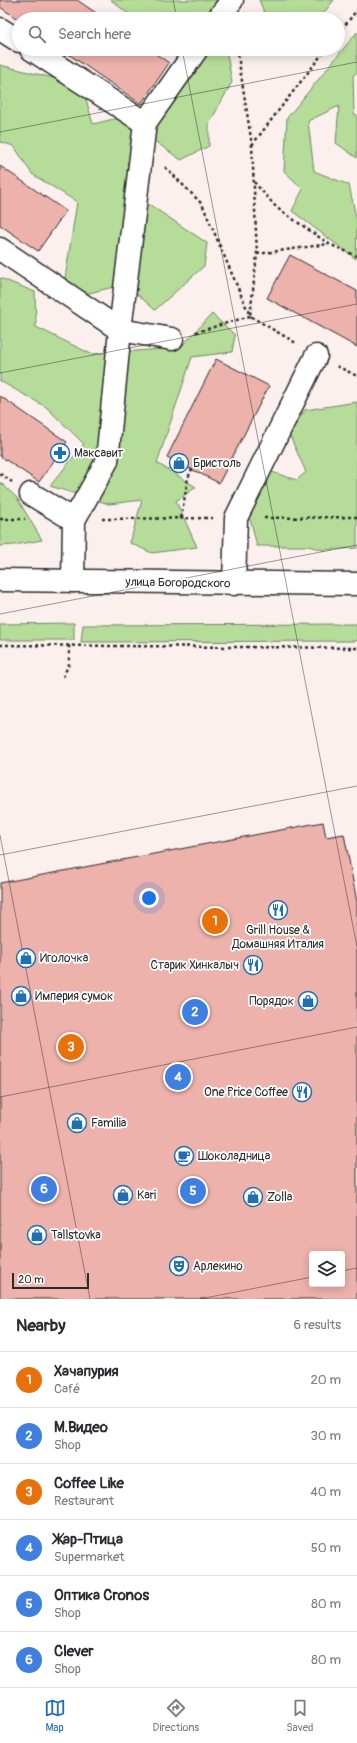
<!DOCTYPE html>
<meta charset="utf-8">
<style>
:root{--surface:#fff;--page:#f7f7f7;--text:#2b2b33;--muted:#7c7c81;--line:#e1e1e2;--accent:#1f6fb2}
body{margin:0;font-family:Pangolin,sans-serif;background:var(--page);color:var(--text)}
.controls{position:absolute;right:12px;bottom:12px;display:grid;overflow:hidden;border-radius:4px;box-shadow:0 2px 10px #0003}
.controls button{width:36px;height:36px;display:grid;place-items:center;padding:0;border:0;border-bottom:1px solid var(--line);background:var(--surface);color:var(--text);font:20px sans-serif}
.scale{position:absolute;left:12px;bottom:10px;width:77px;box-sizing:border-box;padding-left:4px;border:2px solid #2b2b2b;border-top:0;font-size:11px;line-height:14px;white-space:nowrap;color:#2b2b2b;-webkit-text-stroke:3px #fff;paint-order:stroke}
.you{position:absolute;left:149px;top:898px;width:14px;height:14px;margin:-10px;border:3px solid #fff;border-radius:50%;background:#1a73e8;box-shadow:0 0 0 6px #1a73e833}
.badge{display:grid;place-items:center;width:26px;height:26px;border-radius:50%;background:var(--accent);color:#fff;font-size:13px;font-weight:700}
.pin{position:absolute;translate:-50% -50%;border:2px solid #fff;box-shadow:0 1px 4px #0006}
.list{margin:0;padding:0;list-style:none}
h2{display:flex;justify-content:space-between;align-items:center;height:52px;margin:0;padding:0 16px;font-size:17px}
h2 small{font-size:13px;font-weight:400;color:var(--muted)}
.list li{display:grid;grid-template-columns:26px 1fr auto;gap:12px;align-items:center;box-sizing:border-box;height:56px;padding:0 16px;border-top:1px solid var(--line)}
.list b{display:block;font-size:15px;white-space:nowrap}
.list p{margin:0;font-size:13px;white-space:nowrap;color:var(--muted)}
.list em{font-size:13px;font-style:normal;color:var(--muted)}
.icon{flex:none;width:22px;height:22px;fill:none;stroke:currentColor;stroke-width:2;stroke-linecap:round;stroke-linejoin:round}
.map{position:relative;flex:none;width:357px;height:1299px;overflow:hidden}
.search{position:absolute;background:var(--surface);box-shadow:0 2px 10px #0003;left:12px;right:12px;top:12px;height:44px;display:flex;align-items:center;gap:10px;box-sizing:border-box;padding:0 14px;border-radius:22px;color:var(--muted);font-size:15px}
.sheet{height:388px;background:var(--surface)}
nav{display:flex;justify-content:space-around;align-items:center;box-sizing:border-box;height:56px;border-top:1px solid var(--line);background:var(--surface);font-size:11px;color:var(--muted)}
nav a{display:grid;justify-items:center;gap:2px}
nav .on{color:var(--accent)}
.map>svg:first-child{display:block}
</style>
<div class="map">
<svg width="357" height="1299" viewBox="0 0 357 1299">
<rect width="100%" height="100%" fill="#fbf0ee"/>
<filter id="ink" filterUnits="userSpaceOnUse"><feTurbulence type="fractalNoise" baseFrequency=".025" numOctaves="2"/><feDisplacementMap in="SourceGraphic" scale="8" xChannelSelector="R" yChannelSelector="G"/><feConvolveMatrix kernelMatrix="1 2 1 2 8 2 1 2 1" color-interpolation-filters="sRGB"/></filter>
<g filter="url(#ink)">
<g fill="#b5dd99" stroke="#708462">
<path d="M 111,0 L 216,0 L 220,19 L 177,19 L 177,17 L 131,16 Z"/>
<path d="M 259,0 L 334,0 L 319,19 L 267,19 Z"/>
<path d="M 357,32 L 357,72 L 353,76 L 354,114 L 357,115 L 357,158 L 336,143 L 339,106 L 308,121 L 314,171 L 349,185 L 357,222 L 356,259 L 292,211 L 303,189 L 284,171 L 287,118 Z"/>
<path d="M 186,49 L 226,49 L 232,82 L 209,124 L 209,146 L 181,160 L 146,135 L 127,163 L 138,197 L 207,243 L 204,266 L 155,310 L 126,284 L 89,293 L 64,285 L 77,202 L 32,174 L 14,146 L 0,142 L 0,65 L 82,85 L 93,124 L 147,111 Z"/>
<path d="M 0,278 L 35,292 L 36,327 L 91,354 L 180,348 L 212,314 L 235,335 L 232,352 L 192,357 L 157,463 L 196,487 L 176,501 L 197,547 L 152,553 L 130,543 L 142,500 L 109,504 L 50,486 L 84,444 L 46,407 L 0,381 Z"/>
<path d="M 357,402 L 357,548 L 323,550 L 308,546 L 257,546 L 251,522 L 232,496 L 259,468 L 297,480 L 306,472 L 289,434 L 305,410 Z"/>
<path d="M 0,482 L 17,498 L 42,540 L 14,545 L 0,546 Z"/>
<path d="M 74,623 L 74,640 L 0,640 L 0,624 Z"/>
<path d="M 357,624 L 357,641 L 81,642 L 83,625 Z"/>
</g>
<g fill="#edb2ab" stroke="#2b2b2b" fill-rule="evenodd">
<path d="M 0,0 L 77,0 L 105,19 L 19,20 L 0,7 Z"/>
<path d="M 61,49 L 149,49 L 169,63 L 141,104 Z"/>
<path d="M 0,166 L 66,211 L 38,251 L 0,225 Z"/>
<path d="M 290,255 L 357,291 L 357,347 L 267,298 Z"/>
<path d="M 216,359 L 269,386 L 219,483 L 167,457 Z"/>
<path d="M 0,396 L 67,442 L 39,482 L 0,456 Z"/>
<path d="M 323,822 L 326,837 L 344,834 L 357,902 L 357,1299 L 0,1299 L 0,883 ZM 312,1254 L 342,1254 L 342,1284 L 312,1284 Z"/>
</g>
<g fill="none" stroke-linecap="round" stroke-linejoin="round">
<g stroke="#2b2b2b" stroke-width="25">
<g id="minor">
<path d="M 218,19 L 232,0"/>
<path d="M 0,29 L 19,41"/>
<path d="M 31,49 L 145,123"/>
<path d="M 0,249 L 120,330 L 172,339"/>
<path d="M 31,494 L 74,520"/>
<path d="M 0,580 L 357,584"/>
<path d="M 73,581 L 74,520 L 107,461 L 120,330 L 145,123 L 197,49"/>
<path d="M 234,584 L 236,518 L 316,356"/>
</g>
</g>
<g stroke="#2b2b2b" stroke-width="2.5" stroke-dasharray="3 3" stroke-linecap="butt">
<path d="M 338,34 L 357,10"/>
<path d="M 237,49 L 252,145 L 257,254 L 250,316 L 296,343"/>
<path d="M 252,145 L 326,49"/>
<path d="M 165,167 L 202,204 L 250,316 L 194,333"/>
<path d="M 254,182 L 277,208 L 329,244 L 357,256"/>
<path d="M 257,254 L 328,244"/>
<path d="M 337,366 L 357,376"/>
<path d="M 0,474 L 12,482"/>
<path d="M 181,518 L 188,478 L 192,469"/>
<path d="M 264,518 L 357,517"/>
<path d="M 0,519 L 25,519"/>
<path d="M 102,519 L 213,518"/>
<path d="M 0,645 L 357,648"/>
<path d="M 63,677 L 69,664 L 69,645"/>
</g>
<use href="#minor" stroke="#fff" stroke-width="22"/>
</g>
</g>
<path fill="none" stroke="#2b2b2b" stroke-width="1" stroke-opacity="0.45" d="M 173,0 L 177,19M 182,49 L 357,947M 0,132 L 357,62M 0,373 L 357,304M 0,614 L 357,545M 0,835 L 90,1299M 0,855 L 357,786M 0,1097 L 357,1027M 342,1271 L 357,1268M 200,1299 L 312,1277"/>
<defs>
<g id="pharmacy-ring" transform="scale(1)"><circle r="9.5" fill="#fff" stroke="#1f6fb2" stroke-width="1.5"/><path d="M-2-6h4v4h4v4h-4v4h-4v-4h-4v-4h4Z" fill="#1f6fb2"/></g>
<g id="shop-ring" transform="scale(1)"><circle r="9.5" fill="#fff" stroke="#1f6fb2" stroke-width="1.5"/><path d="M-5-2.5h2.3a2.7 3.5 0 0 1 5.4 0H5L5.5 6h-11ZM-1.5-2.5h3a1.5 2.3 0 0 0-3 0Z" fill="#1f6fb2"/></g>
<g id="restaurant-ring" transform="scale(1)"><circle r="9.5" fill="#fff" stroke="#1f6fb2" stroke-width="1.5"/><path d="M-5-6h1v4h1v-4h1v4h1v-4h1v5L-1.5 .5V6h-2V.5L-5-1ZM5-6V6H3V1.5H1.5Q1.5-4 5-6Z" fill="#1f6fb2"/></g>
<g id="cafe-ring" transform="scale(1)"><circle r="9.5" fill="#fff" stroke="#1f6fb2" stroke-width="1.5"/><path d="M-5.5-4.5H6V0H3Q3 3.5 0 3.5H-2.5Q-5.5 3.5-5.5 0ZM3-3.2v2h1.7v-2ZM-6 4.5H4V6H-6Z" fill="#1f6fb2"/></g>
<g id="theatre-ring" transform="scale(1)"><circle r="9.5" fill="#fff" stroke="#1f6fb2" stroke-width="1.5"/><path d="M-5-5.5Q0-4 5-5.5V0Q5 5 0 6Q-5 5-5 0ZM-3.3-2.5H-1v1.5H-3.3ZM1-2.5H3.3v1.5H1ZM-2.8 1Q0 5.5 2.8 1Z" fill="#1f6fb2"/></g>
</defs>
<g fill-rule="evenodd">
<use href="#pharmacy-ring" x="60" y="453"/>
<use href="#shop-ring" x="179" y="463"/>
<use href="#restaurant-ring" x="278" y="910"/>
<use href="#shop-ring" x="26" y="958"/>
<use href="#restaurant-ring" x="253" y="965"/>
<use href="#shop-ring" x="21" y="996"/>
<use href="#shop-ring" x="308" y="1001"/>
<use href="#restaurant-ring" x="302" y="1092"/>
<use href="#shop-ring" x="77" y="1123"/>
<use href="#cafe-ring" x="184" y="1156"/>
<use href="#shop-ring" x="123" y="1195"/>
<use href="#shop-ring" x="253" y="1197"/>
<use href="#shop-ring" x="37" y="1235"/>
<use href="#theatre-ring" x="179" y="1266"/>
</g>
<g text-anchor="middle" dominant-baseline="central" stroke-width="3.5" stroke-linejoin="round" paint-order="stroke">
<g font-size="12" fill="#2b2b2b" stroke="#fff" text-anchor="start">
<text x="74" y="453">Максавит</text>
<text x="193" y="463">Бристоль</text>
<text x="278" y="930" text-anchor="middle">Grill House &amp;<tspan x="278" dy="14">Домашняя Италия</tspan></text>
<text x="40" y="958">Иголочка</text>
<text x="239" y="965" text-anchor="end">Старик Хинкалыч</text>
<text x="35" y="996">Империя сумок</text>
<text x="294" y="1001" text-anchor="end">Порядок</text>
<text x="288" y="1092" text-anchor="end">One Price Coffee</text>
<text x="91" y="1123">Familia</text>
<text x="198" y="1156">Шоколадница</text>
<text x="137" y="1195">Kari</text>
<text x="267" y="1197">Zolla</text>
<text x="51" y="1235">Tallstovka</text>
<text x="193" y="1266">Арлекино</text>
</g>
<g font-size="12" fill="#2b2b2b" stroke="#fff">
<text transform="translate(178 583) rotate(1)">улица Богородского</text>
</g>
</g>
</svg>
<div class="controls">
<button><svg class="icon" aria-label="layers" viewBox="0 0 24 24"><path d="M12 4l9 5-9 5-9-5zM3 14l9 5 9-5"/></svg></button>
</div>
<div class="scale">20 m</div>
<div class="you"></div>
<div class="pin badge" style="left:215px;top:921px;background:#e8710a">1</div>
<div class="pin badge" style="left:195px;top:1012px;background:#3f7fe0">2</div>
<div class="pin badge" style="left:71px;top:1047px;background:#e8710a">3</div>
<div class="pin badge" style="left:178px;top:1077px;background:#3f7fe0">4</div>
<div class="pin badge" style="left:193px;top:1191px;background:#3f7fe0">5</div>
<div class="pin badge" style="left:44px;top:1189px;background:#3f7fe0">6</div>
<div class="search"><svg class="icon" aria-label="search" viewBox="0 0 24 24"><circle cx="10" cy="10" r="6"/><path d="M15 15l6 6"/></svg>Search here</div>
</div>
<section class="sheet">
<h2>Nearby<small>6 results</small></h2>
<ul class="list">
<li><span class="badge" style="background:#e8710a">1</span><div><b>Хачапурия</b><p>Café</p></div><em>20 m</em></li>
<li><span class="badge" style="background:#3f7fe0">2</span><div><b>М.Видео</b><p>Shop</p></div><em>30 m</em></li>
<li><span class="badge" style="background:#e8710a">3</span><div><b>Coffee Like</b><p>Restaurant</p></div><em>40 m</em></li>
<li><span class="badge" style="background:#3f7fe0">4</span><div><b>Жар-Птица</b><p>Supermarket</p></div><em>50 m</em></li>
<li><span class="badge" style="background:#3f7fe0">5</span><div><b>Оптика Cronos</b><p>Shop</p></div><em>80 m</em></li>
<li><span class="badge" style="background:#3f7fe0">6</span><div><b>Clever</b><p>Shop</p></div><em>80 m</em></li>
</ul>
</section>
<nav>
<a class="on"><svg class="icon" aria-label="map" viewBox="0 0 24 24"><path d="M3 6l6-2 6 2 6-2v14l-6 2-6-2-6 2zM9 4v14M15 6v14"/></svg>Map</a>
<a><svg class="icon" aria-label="directions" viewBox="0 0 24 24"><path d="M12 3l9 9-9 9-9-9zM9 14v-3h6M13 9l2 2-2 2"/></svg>Directions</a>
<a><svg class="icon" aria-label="saved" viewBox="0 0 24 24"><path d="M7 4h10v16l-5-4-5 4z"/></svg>Saved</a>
</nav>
